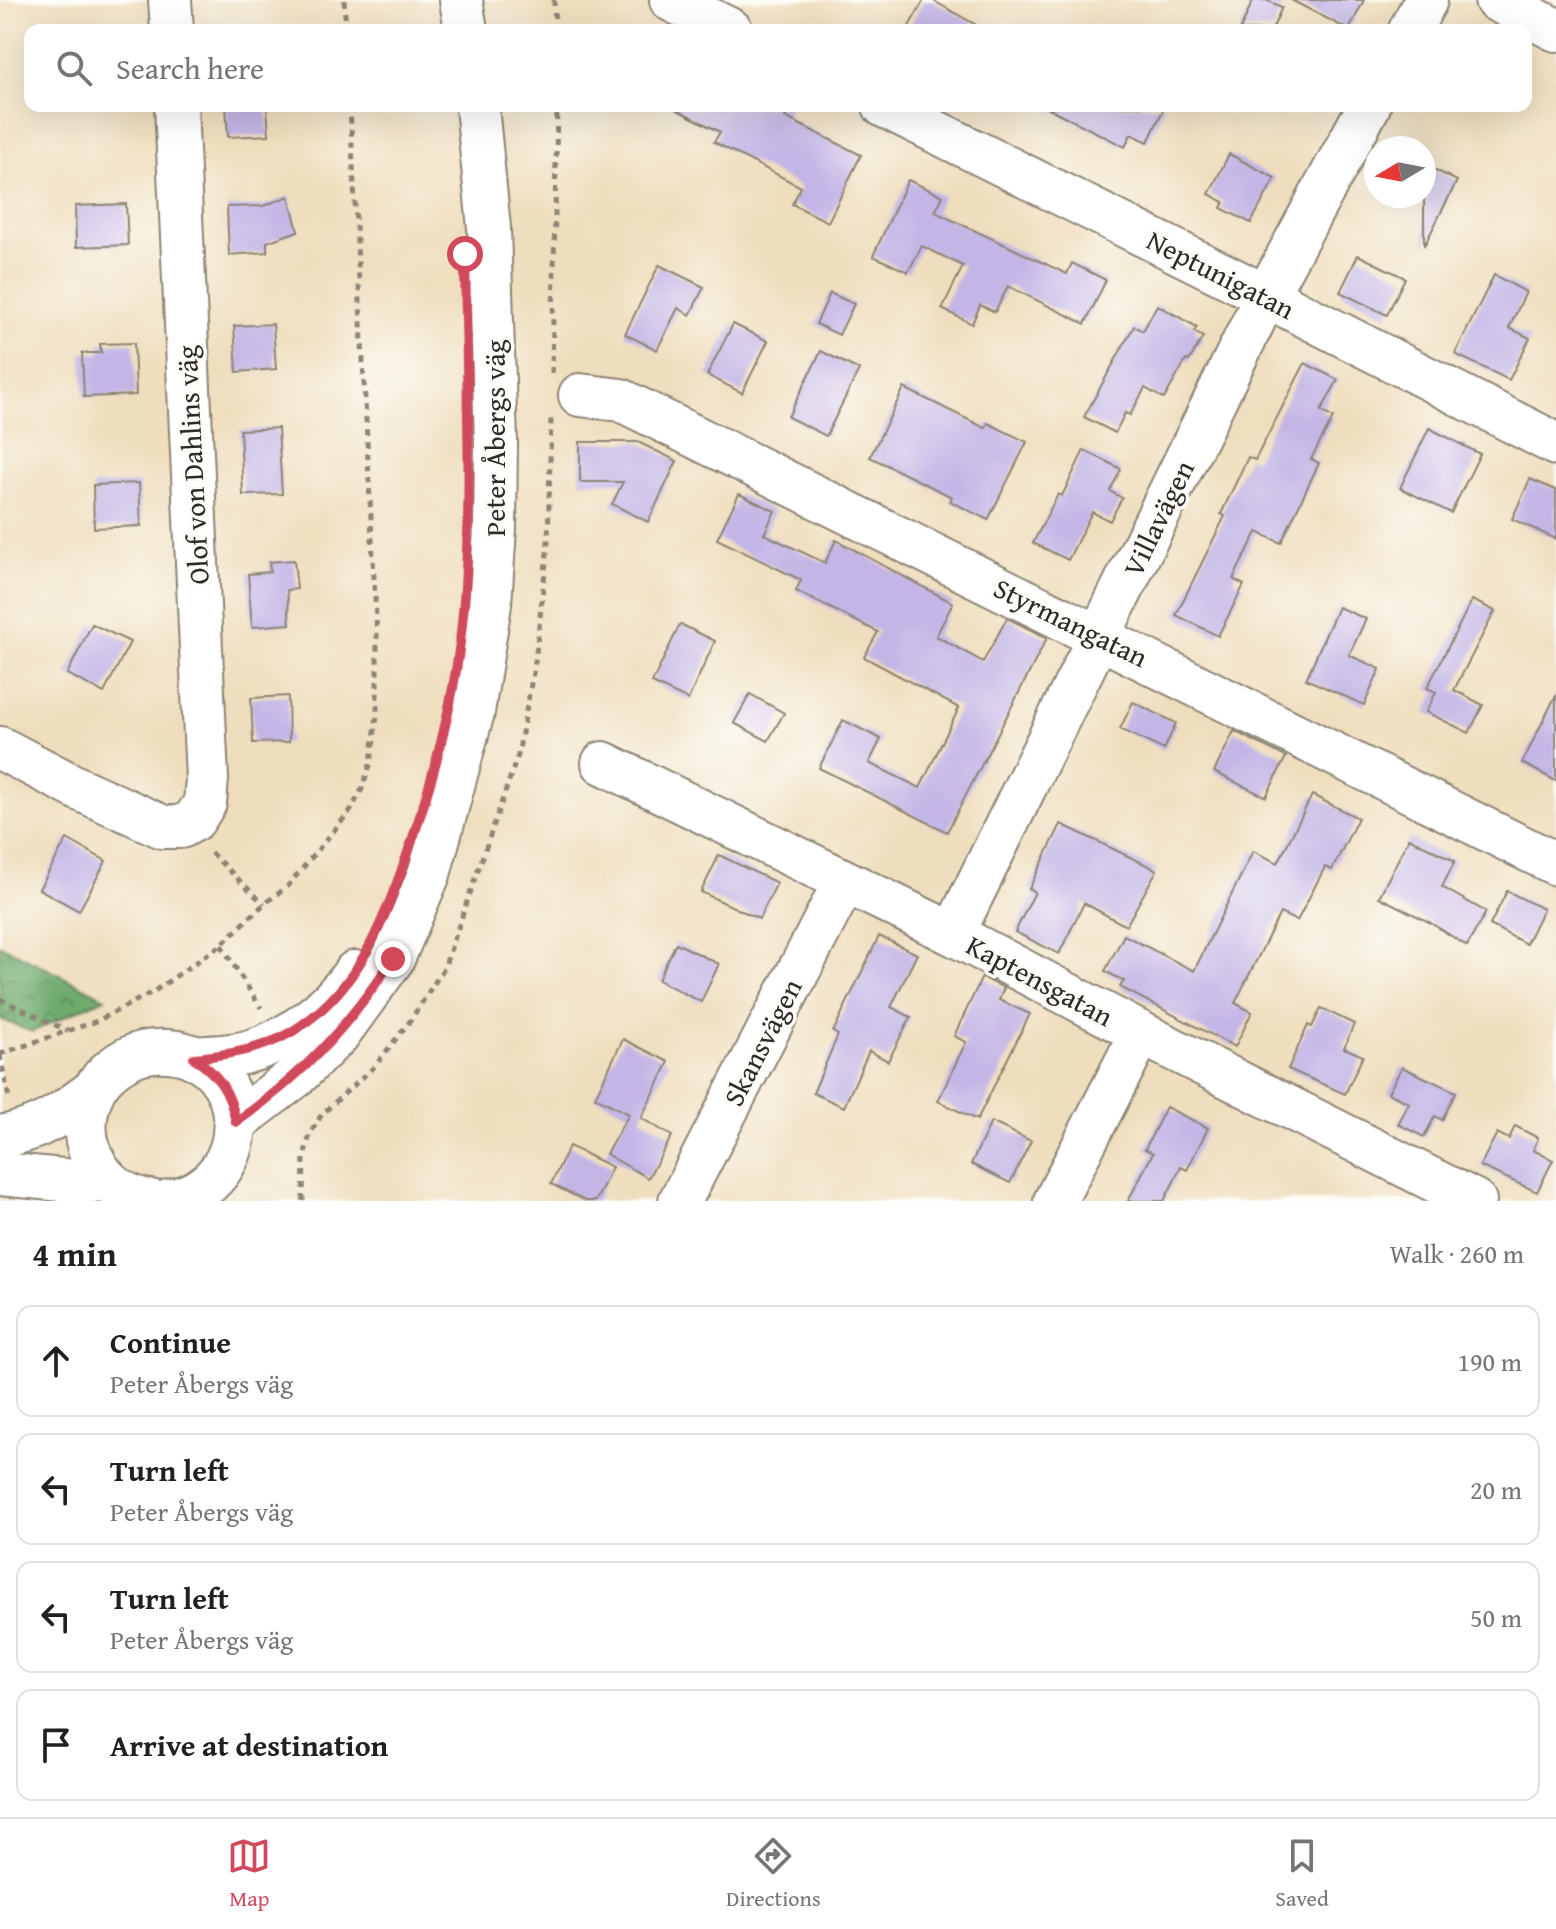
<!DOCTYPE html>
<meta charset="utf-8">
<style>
:root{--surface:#fff;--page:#f6f6f6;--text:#202124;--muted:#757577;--line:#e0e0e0;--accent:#d1495b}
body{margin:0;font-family:"Gentium Book Plus",serif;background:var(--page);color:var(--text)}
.compass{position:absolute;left:1364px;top:136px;width:72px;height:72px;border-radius:50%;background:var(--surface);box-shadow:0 8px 32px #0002;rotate:260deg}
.stop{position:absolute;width:24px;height:24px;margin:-18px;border:6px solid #d1495b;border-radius:50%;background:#fff}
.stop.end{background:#d1495b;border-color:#fff;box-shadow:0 2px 8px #0008}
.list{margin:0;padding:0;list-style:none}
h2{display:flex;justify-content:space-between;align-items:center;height:104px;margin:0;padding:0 32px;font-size:34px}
h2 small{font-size:26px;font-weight:400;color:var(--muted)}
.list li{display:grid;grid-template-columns:52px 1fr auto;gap:24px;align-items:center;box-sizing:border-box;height:112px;margin:0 16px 16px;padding:0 16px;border:2px solid var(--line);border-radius:16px}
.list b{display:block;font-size:30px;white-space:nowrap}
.list p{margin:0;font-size:26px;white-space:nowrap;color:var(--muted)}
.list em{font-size:26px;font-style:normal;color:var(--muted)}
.icon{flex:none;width:44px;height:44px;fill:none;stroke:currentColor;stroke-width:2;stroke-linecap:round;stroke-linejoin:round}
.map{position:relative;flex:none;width:1556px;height:1201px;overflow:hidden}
.search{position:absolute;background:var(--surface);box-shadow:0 8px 32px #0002;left:24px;right:24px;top:24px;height:88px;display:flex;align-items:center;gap:20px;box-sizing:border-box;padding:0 28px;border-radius:16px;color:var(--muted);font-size:30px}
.sheet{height:616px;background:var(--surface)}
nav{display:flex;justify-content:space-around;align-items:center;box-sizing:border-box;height:112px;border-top:2px solid var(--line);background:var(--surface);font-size:22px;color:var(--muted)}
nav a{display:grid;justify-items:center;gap:4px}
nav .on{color:var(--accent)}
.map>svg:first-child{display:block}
</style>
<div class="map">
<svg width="1556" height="1201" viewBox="0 0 1556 1201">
<defs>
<pattern id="forest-crowns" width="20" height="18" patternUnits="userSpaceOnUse" patternTransform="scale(2)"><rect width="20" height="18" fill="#6daa6c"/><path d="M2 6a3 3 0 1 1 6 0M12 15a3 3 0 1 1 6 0" fill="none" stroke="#5a8b59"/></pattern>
</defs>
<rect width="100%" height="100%" fill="#fdfcf7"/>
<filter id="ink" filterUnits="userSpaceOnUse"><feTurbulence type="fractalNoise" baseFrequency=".0125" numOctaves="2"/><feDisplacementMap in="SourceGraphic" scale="16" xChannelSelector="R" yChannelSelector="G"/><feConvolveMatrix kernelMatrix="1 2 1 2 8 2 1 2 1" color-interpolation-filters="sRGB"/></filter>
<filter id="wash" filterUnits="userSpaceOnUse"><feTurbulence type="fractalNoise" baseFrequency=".006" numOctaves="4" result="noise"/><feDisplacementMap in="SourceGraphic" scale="32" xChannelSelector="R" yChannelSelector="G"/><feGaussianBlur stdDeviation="1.8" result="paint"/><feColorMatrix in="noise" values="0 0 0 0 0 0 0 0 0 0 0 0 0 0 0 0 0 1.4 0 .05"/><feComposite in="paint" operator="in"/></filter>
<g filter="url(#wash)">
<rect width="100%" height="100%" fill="#efdebd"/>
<path fill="url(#forest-crowns)" stroke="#4c6a4c" stroke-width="2" d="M 0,945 L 105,998 L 32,1032 L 0,1019 Z"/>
<g id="blocks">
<g fill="#c3b5e6">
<path d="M 924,0 L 932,0 L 985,30 L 907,30 Z"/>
<path d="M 1253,0 L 1266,0 L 1282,7 L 1272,30 L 1240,30 Z"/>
<path d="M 1291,0 L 1364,0 L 1349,30 Z"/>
<path d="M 226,106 L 267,106 L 269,135 L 228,137 Z"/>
<path d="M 670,106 L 791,106 L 785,117 L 861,155 L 828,222 L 792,204 L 801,187 L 714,142 L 720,132 Z"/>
<path d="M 1044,106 L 1165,106 L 1148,142 L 1131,134 L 1125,147 Z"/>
<path d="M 1229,154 L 1275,178 L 1251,223 L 1221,208 L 1224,202 L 1209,194 Z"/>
<path d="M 1424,164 L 1457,181 L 1424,246 Z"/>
<path d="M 908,180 L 943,196 L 935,212 L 1067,274 L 1072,263 L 1106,280 L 1085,324 L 1008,286 L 995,312 L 980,305 L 972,324 L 942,309 L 963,266 L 922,246 L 908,272 L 873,256 Z"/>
<path d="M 289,196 L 298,231 L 267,242 L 267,252 L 229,255 L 227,207 L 263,206 Z"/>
<path d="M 126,204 L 128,245 L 76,247 L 75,206 Z"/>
<path d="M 1358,255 L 1405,278 L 1387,315 L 1340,292 Z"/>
<path d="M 659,265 L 704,287 L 690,315 L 678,308 L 657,350 L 625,334 Z"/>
<path d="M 1494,275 L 1526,292 L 1509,328 L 1530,338 L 1509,380 L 1455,354 Z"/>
<path d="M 830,293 L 854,304 L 839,335 L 816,324 Z"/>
<path d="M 1157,305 L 1197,327 L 1194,332 L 1203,337 L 1189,361 L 1186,360 L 1164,399 L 1145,388 L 1130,415 L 1125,413 L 1115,433 L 1084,417 L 1134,326 L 1143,331 Z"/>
<path d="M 273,324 L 276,369 L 237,372 L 234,326 Z"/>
<path d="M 733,324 L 768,341 L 742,393 L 707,375 Z"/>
<path d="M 134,343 L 136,395 L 84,397 L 82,353 L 101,353 L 100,344 Z"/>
<path d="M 821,351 L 859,370 L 826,436 L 788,417 Z"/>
<path d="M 1305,363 L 1338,380 L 1321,411 L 1333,418 L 1311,459 L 1319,463 L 1281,543 L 1257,532 L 1233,579 L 1244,585 L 1218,636 L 1176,615 L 1225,516 L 1221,514 L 1248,457 L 1255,460 Z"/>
<path d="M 904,388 L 985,428 L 988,423 L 1027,442 L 988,520 L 950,501 L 952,497 L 870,457 Z"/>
<path d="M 278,428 L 282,494 L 243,495 L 240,430 Z"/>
<path d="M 1429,428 L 1480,454 L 1451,513 L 1400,488 Z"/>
<path d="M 580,442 L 638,442 L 677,461 L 648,522 L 612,504 L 623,482 L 580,482 Z"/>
<path d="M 1084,450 L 1121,469 L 1110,491 L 1122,498 L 1110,521 L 1092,512 L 1068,560 L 1033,543 L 1058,494 L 1062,496 Z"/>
<path d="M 1530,479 L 1556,490 L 1556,539 L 1512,519 Z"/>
<path d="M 139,483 L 141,526 L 94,528 L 93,485 Z"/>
<path d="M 739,494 L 775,511 L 764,534 L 825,563 L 836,540 L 953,603 L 936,636 L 983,662 L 1007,618 L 1047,638 L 947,832 L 819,768 L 843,720 L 881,739 L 869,763 L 920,788 L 959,708 L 864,657 L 878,632 L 796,591 L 801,580 L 717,539 Z"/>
<path d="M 294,560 L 297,589 L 287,590 L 290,624 L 252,627 L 248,574 L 270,572 L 269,562 Z"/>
<path d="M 1472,600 L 1495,611 L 1454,690 L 1483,705 L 1469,733 L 1426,712 L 1436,692 L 1427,688 Z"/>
<path d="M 1338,607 L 1366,619 L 1349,655 L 1380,669 L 1364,705 L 1306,679 Z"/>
<path d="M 92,624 L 130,642 L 104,693 L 67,674 Z"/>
<path d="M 680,624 L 715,641 L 688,700 L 652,683 Z"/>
<path d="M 750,694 L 784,713 L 768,741 L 734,723 Z"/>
<path d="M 1556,695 L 1556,781 L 1522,763 Z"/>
<path d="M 288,696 L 289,742 L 253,743 L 251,698 Z"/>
<path d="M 1133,702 L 1176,723 L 1164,750 L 1120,729 Z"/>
<path d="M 1234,731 L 1286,757 L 1266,797 L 1214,772 Z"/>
<path d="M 1312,795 L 1358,818 L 1332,870 L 1325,867 L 1297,921 L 1280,913 L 1235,1003 L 1252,1012 L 1235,1047 L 1120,987 L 1124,981 L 1105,971 L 1124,935 L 1194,971 L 1253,851 L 1278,863 Z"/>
<path d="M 1061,824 L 1157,870 L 1126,926 L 1084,903 L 1059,954 L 1015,932 L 1035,892 L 1029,889 Z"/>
<path d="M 1409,838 L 1455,861 L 1442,887 L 1486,912 L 1467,946 L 1431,923 L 1379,897 Z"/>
<path d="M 67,839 L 106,861 L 79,911 L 39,889 Z"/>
<path d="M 719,855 L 777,883 L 759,919 L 701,892 Z"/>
<path d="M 1507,891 L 1543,909 L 1526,944 L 1490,925 Z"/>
<path d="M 879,936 L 917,954 L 891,1007 L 911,1017 L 888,1061 L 869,1051 L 844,1107 L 813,1093 L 838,1035 L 833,1032 Z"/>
<path d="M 676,943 L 719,964 L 701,1002 L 658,980 Z"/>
<path d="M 982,977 L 1004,988 L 999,1000 L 1030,1014 L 977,1120 L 938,1101 L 966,1042 L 954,1036 Z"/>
<path d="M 1321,1008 L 1354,1024 L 1344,1048 L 1363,1056 L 1345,1094 L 1288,1069 L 1308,1025 L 1312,1027 Z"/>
<path d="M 623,1039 L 669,1062 L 641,1118 L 672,1136 L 648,1178 L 606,1154 L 629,1114 L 595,1097 Z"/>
<path d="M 1402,1067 L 1456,1092 L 1442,1120 L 1435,1116 L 1424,1137 L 1398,1124 L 1409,1103 L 1388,1093 Z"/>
<path d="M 1166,1107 L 1208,1128 L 1187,1170 L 1181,1167 L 1164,1201 L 1128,1201 L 1153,1153 L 1145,1149 Z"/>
<path d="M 991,1122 L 1031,1141 L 1010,1183 L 971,1164 Z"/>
<path d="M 1515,1126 L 1538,1138 L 1533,1150 L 1553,1160 L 1537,1192 L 1480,1166 L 1497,1133 L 1509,1139 Z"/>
<path d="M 569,1146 L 612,1167 L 596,1201 L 585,1201 L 551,1184 Z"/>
</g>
</g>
</g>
<g filter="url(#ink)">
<use href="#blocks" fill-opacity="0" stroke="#8d8474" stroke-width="2"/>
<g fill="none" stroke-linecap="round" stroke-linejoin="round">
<g stroke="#8d8474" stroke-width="46">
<g id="minor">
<path d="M 170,0 L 172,30"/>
<path d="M 461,0 L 466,30"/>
<path d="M 671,0 L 731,30"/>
<path d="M 1496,0 L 1556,30"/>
<path d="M 1410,30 L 1426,0"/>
<path d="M 884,106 L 1266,296 L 1556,444"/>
<path d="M 580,395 L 621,400 L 1556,864"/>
<path d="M 0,748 L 79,789 L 163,827 L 181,827 L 194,820 L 205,803 L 207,779 L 176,106"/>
<path d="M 603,763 L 953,934 L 1141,1033 L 1475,1201"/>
<path d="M 953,934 L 1266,296 L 1369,106"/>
<path d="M 194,1058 C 209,1057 224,1056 238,1054 C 285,1045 329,1010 355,972"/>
<path d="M 236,1122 L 295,1077 L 338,1035 L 393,959 L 429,874 L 473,712 L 490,604 L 495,528 L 496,443 L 489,228 L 477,106"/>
<path d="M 0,1137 C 40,1130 62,1114 94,1090"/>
<path d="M 0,1174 L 84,1182 L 108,1181"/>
<path d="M 151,1201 C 101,1195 73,1143 91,1097 C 98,1078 115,1064 133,1056 C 144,1051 157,1050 169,1051 C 254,1058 259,1185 169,1201"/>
<path d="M 680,1201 L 844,883"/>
<path d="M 1055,1201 L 1141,1033"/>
</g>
</g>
<g stroke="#8d8474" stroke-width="5" stroke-dasharray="6 6" stroke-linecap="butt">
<path d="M 344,0 L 346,30"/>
<path d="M 554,0 L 555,30"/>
<path d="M 552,373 L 557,106"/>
<path d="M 211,853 L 264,904"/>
<path d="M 221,945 L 261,1008"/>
<path d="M 0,999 L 68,1031"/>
<path d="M 0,1054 L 97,1021 L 153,992 L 221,945 L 264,904 L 287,887 L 351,810 L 362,789 L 371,762 L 377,715 L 377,637 L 350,106"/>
<path d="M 0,1055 L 9,1098"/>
<path d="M 303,1201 L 304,1157 L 310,1134 L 322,1114 L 374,1067 L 410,1021 L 444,968 L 518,755 L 535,662 L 548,544 L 551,419"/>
</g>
<use href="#minor" stroke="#fff" stroke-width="42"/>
</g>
</g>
<g fill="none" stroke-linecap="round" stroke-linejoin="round" filter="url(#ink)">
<path stroke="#d1495b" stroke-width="10" d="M 393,959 C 346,1028 305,1074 236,1122 C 230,1092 219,1075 194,1058 C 233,1054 269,1049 302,1025 C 358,986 382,926 404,864 C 429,793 451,718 460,642 C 475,514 466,383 465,254"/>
</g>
<g text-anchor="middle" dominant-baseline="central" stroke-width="7" stroke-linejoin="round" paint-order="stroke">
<g font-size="28" fill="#2b2b2b" stroke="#fdfcf7">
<text transform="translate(1221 274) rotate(27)">Neptunigatan</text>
<text transform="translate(494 438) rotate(-90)">Peter Åbergs väg</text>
<text transform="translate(192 465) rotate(-93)">Olof von Dahlins väg</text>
<text transform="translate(1158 518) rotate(-64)">Villavägen</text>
<text transform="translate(1071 622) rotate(26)">Styrmangatan</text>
<text transform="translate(1040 980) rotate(28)">Kaptensgatan</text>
<text transform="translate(762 1042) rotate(-63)">Skansvägen</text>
</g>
</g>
</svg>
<svg class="compass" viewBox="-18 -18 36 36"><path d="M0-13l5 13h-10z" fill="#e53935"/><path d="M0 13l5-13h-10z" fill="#757577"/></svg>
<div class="stop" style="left:465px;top:254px"></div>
<div class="stop end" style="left:393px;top:959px"></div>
<div class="search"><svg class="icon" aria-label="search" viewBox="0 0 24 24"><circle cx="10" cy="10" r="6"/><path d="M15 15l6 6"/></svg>Search here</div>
</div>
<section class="sheet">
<h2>4 min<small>Walk · 260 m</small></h2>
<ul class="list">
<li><svg class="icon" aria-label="ahead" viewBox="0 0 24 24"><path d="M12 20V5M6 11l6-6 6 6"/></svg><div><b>Continue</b><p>Peter Åbergs väg</p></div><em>190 m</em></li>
<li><svg class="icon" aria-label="left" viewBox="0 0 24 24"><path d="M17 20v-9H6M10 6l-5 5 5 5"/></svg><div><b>Turn left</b><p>Peter Åbergs väg</p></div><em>20 m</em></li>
<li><svg class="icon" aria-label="left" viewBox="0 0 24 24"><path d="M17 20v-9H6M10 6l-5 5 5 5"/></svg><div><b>Turn left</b><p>Peter Åbergs väg</p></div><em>50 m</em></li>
<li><svg class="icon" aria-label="arrive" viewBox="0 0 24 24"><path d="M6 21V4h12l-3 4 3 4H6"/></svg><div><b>Arrive at destination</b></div></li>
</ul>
</section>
<nav>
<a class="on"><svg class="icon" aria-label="map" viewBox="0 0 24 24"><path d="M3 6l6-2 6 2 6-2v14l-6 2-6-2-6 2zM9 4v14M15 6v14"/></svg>Map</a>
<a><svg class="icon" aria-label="directions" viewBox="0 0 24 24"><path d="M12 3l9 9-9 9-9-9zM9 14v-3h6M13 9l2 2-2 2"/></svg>Directions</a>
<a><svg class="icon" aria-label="saved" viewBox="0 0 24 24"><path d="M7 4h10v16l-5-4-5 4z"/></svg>Saved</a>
</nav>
